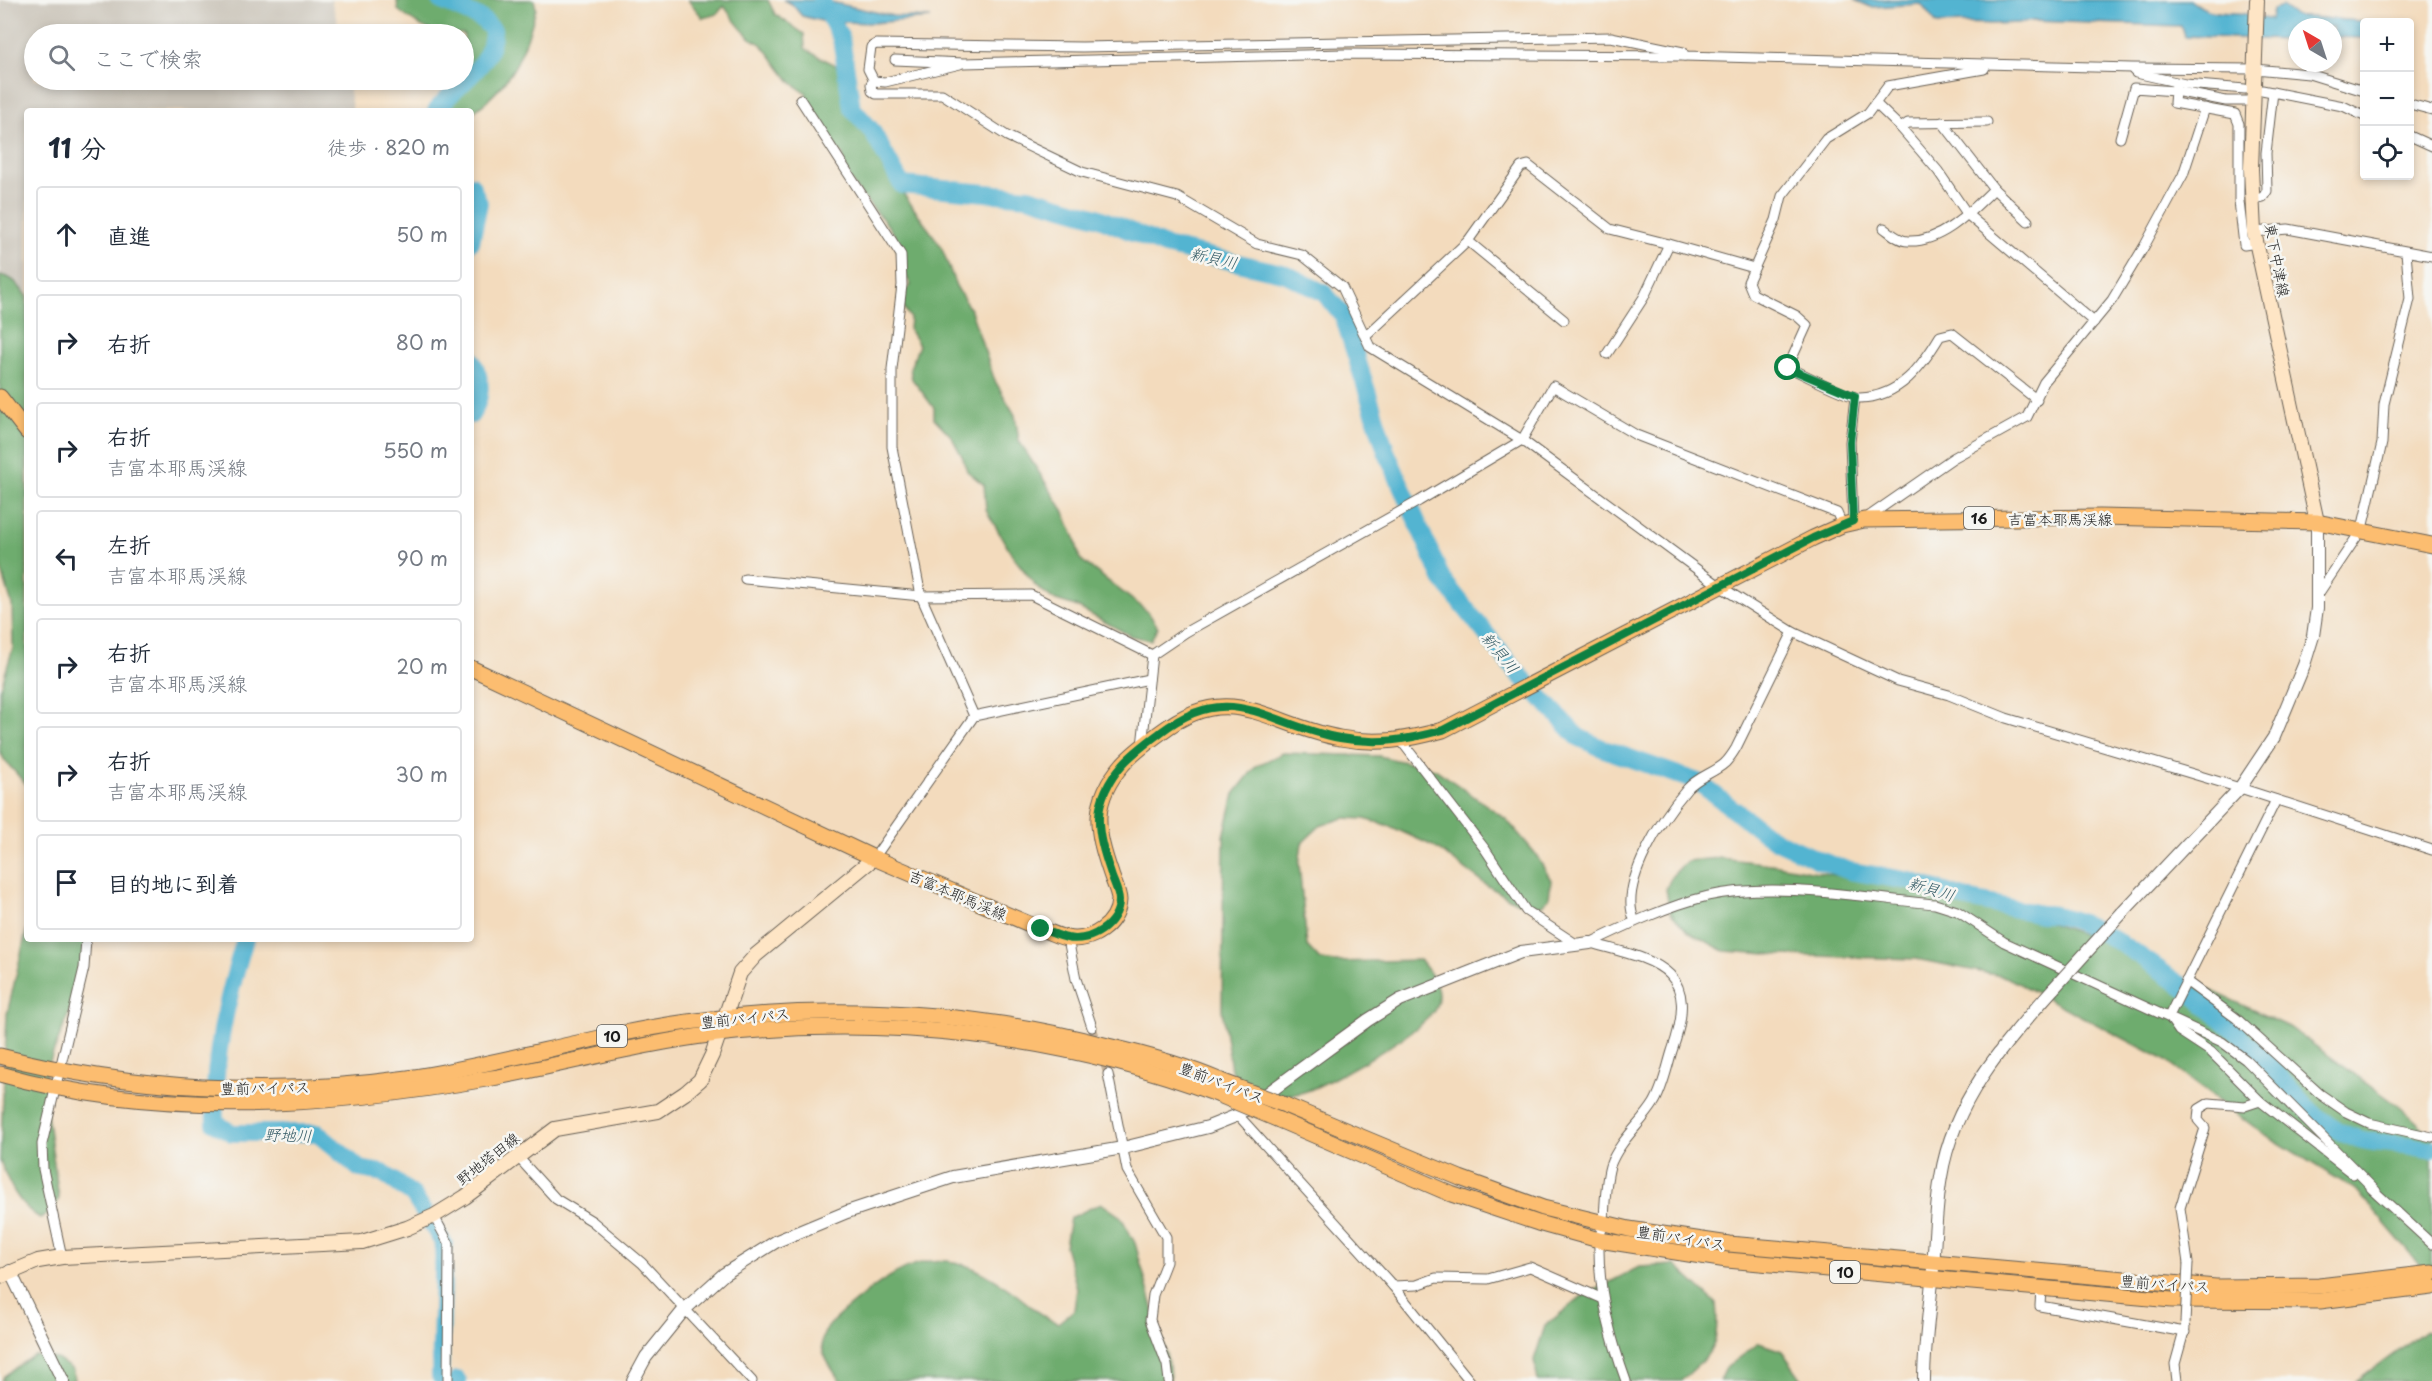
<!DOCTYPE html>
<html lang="ja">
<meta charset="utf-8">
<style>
:root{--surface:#fff;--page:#f2f2f3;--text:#1f2937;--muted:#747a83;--line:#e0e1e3}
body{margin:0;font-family:"Playpen Sans","Klee One",sans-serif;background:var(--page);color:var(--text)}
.controls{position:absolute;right:18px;top:18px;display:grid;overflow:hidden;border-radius:6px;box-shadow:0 3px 9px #0003}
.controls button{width:54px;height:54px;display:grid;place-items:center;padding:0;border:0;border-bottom:2px solid var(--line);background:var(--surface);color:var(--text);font:30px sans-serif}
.compass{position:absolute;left:2288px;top:18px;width:54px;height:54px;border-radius:50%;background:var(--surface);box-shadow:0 3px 9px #0003;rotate:321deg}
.stop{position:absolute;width:18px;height:18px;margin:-14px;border:4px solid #0b8043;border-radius:50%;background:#fff}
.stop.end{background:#0b8043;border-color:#fff;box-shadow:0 2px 6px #0008}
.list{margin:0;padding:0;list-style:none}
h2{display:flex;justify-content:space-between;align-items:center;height:78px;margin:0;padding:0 24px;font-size:26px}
h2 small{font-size:20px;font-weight:400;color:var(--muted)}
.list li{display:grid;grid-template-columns:39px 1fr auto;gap:18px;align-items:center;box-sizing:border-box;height:96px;margin:0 12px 12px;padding:0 12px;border:2px solid var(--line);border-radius:6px}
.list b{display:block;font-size:22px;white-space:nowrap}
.list p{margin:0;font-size:20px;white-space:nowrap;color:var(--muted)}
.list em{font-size:20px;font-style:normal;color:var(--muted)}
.icon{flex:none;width:33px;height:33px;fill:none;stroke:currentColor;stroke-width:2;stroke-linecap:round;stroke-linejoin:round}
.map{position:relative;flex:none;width:2432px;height:1381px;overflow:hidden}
.search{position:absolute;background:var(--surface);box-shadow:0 3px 9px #0003;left:24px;top:24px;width:450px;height:66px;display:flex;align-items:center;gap:15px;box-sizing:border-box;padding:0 21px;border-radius:33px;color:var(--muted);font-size:22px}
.panel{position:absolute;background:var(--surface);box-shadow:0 3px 9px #0003;left:24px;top:108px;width:450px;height:834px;border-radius:6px}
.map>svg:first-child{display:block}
</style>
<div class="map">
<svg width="2432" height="1381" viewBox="0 0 2432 1381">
<rect width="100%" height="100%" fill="#f6f6f2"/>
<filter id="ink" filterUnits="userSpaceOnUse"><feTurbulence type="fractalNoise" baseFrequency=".0167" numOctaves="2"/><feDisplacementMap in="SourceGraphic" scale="12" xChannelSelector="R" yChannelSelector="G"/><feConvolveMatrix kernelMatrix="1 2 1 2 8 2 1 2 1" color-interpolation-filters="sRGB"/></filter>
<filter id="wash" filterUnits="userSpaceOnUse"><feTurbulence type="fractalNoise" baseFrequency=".008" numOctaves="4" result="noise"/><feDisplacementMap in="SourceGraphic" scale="24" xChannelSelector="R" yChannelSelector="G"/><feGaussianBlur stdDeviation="1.35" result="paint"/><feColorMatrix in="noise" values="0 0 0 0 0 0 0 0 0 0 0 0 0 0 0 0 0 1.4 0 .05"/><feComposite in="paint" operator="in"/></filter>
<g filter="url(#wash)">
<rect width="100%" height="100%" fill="#f3dbbd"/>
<path fill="#c9c3b8" d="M 0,0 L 331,0 L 341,34 L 34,34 L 34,80 L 352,80 L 349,92 L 353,111 L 27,111 L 27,319 L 0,320 Z"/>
<g fill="#6eac6e" stroke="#456445" stroke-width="1.5">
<path d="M 397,0 L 534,0 L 536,8 C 525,54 510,86 471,114 L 471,111 L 455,111 L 448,103 L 455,80 L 464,80 L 464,34 C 434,34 421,29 398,10 Z"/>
<path d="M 688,0 L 768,0 L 775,14 L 804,34 L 805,48 C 825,65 860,63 844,100 L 850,113 L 866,131 L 902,192 L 941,246 L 956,286 L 971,311 L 995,381 L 1015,415 L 1019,441 L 1063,510 L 1075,538 L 1080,559 L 1148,612 L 1158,627 L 1151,640 L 1131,636 L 1075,606 L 1053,599 L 1036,586 L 1012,555 L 986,510 L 984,485 L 967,471 L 963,458 L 951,436 L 934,418 L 934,408 L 912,379 L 910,368 L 919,345 L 909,329 L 910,318 L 903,306 L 902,293 L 911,285 C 905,275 900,265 898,254 C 896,248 898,242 895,236 C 881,211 842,185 843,155 L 825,137 L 822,121 L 810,110 L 805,99 L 807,93 C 786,83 778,63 763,46 C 760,42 755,42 752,39 C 740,30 733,18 724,6 L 717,14 L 703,18 Z"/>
<path d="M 0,276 C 13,275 20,288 27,297 L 27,785 L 5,761 L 0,752 L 0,690 L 13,648 L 12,605 L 0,565 Z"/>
<path d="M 1283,753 L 1379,756 L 1435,769 L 1506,819 L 1535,853 L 1551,880 L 1549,898 L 1541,906 L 1516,902 L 1488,886 L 1433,846 L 1387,825 L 1364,819 L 1344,818 L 1320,826 L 1302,843 L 1299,864 L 1307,946 L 1320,960 L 1335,962 L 1420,960 C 1432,974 1444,990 1435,1009 C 1424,1031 1331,1082 1307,1091 C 1291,1097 1268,1095 1251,1096 L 1231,1070 L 1222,1009 L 1224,836 L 1234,794 L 1256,766 Z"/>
<path d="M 1719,858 L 1771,864 L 1984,901 L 2112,944 L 2289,1027 L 2400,1107 L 2432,1136 L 2432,1279 L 2356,1190 L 2261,1132 L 2163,1059 L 2006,977 L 1916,959 L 1782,955 L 1724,951 L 1687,931 L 1670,912 L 1666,889 L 1672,876 L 1687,861 Z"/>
<path d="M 27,928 L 27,939 L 87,939 L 73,1003 L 46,1071 L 45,1100 L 59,1198 L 53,1212 L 40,1218 C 18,1205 9,1184 0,1161 L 7,1014 Z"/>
<path d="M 1101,1203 L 1121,1217 L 1135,1243 L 1169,1365 L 1170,1381 L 840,1381 C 819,1350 812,1338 843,1312 C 904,1261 939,1238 1010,1290 C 1028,1302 1038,1316 1058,1323 L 1074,1310 L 1077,1288 L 1065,1246 L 1070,1218 Z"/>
<path d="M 1675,1265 L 1716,1303 C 1720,1348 1713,1351 1681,1381 L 1538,1381 L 1534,1360 L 1545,1326 L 1581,1297 L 1639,1267 Z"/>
<path d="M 2425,1330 L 2432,1334 L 2432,1381 L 2356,1381 Z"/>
<path d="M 1759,1343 L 1782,1351 L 1803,1381 L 1720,1381 L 1726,1368 Z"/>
<path d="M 34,1355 L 57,1359 L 73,1370 L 74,1381 L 1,1381 L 4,1376 Z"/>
</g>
<g fill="#53b4d1" stroke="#386876" stroke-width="1.5">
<path d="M 783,0 L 822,0 L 893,16 L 931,18 L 872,23 L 843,22 L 845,47 L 840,48 L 829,23 L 802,16 L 792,4 Z"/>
<path d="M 1854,0 L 2190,0 C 2206,12 2217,13 2236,13 C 2247,13 2260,18 2271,20 L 2273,9 L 2282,6 L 2296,16 L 2372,22 L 2364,22 L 2364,38 L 2333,37 L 2333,27 L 2297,27 L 2297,36 L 2288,35 L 2287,40 L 2184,36 L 2181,26 L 2033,21 C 2001,27 1969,21 1937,24 L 1921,4 L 1871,7 Z"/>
</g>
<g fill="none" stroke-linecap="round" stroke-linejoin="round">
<g stroke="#53b4d1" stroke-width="18">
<path d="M 821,0 L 841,38 L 852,108 L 872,131 L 902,185 L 1028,197 L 1097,217 L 1165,246 L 1286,274 L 1324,293 L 1343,315 L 1386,451 L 1442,579 L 1515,670 L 1578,737 L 1604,749 L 1698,782 L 1771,838 L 1819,860 L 1850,871 L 1910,881 L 1967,899 L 2041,914 C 2098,911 2217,1011 2257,1052 C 2287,1081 2307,1118 2347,1135 C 2366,1143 2385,1143 2405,1145 C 2414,1146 2423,1149 2432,1149"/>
<path d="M 436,111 C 455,84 494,67 493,30 L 482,19 L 440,0"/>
<path d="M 471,185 L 479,203 L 471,242"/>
<path d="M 471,359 C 482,378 483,397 471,415"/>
<path d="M 245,939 C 227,1000 212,1059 215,1123 L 232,1133 L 317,1133 L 360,1169 L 383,1173 L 413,1195 L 444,1244 L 440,1376"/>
<path d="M 457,1380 L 458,1381"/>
</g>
</g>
</g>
<g filter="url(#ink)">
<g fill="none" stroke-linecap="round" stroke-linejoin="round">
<path stroke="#c8b59d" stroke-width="9" stroke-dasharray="9 4.5" stroke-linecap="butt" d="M 1092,1027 L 1108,1074"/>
<g stroke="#675f54" stroke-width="11">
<g id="minor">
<path d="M 895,60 L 964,63 L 1344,54 L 1684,56"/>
<path d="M 1986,65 L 1984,69 L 1888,86 L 1868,113 L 1826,139 L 1782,196 L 1776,220 L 1748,282 L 1753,294 L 1797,316 L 1807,325 L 1788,367 C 1801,373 1849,398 1860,398 C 1900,397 1922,366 1940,336 L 1952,333 L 2037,400"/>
<path d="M 2133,70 L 2136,73 L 2185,84 L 2245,89"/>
<path d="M 874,81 L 885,82 L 960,64"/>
<path d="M 2176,85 L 2175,91 L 2226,101 L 2253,101"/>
<path d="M 2262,90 L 2343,106 L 2364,116"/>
<path d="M 2364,91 L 2309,74 L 2255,69 L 2132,68 L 1684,56 L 1683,52 L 1611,37 L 1082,47 L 876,44 L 871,47 L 868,69 L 874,81 L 871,84 L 872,91 L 876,94 L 942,94 L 1007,136 L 1082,172 L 1177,197 L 1257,244 L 1302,255 L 1342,287 L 1370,347 L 1522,440 L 1721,587 L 1793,632 L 1898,681 L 1949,695 L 2006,718 L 2240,788 L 2432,850"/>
<path d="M 800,99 L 901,255 L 902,285 L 892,369 L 892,447 L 921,596 L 974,716"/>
<path d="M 1875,103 L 1901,128 L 1938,171 L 1968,215 L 2094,322"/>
<path d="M 2410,104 L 2432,110"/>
<path d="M 1942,122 L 1994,189"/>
<path d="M 1901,128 L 1908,123 L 1987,122"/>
<path d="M 2410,136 L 2432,146"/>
<path d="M 2120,138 L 2134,88 L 2175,91 L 2174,103 L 2235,114 L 2239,124 L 2239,201 L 2244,245 L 2257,243"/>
<path d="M 2253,200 L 2263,197 L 2267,191 L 2266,153 L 2273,92"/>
<path d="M 1884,228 C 1891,233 1899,241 1908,241 C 1942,243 1972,210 1994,189 L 2028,221"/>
<path d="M 2254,232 L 2288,229 L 2432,256"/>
<path d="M 1468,241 L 1564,320"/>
<path d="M 1365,337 L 1468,241 L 1521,167 L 1528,165 L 1610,229 L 1669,244"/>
<path d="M 1607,354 L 1644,297 L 1669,244 L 1754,268"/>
<path d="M 1865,519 L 1953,458 L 2027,417 L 2044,382 L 2112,300 L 2145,245 L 2183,175 L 2205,108"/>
<path d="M 1853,521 L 1850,442 L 1855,397"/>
<path d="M 745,579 L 921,596 L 1031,595 L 1152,655"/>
<path d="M 2317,596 L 2362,529 L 2382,443 L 2384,404 L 2410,299 L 2406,252"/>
<path d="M 1402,742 L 1485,849 L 1526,911 L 1576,944"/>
<path d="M 1142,746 L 1152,655 L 1186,632 L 1419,501 L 1522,440 L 1553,386 L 1636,435 L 1837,513 L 1842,525"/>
<path d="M 874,858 L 974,716 L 1149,679"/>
<path d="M 1635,921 C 1617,885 1663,817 1687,789 C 1697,777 1714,773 1725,763 C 1729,759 1733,753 1736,748 L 1793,632"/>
<path d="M 1068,939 L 1076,979 L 1092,1027"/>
<path d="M 1590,943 C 1627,925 1667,906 1708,896 C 1774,881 1867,898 1935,904 L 1957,911 L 2004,942 L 2222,1042 L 2246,1060 L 2376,1191"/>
<path d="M 1590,943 C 1657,961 1702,967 1672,1051 C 1667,1067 1663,1088 1654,1103 C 1641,1124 1619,1141 1610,1166 C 1605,1184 1605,1203 1604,1221 C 1603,1228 1599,1235 1599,1243 C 1598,1290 1610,1337 1626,1381"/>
<path d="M 2186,981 L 2236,1018 L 2320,1094 L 2346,1112 L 2369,1123 L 2432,1137"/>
<path d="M 2169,1016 L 2276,800"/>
<path d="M 2170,1018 L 2179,1031 L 2211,1052 L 2260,1101 L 2353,1174"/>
<path d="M 1108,1074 L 1127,1170 L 1166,1237 L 1166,1262 L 1153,1295 L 1150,1320 L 1167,1365 L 1169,1381"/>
<path d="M 1238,1115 L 1393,1286 L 1470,1381"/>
<path d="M 517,1156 L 556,1199 L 592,1221 L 642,1263 L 752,1381"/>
<path d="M 2371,1188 L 2432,1244"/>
<path d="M 434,1216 L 449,1244 L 448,1381"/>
<path d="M 62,1257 L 43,1169 L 42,1144 L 84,968 L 86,939"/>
<path d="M 2188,1263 L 2180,1208 L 2205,1128 L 2198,1120 L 2199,1109 L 2209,1103 L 2245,1106 L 2260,1101"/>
<path d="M 1393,1286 L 1417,1285 L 1436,1278 L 1488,1279 L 1530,1267 L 1603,1299"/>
<path d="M 2041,1289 L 2040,1306 L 2185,1332"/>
<path d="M 2177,1381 L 2175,1364 L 2185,1328"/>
</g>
</g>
<g stroke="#675f54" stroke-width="14">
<g id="tertiary">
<path d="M 2122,913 L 2240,788 L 2274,737 L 2304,665 L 2313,636 L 2317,608 L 2317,522"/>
<path d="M 10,1271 L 63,1381"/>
<path d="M 633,1381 L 646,1357 L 684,1310 L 724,1274 L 777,1241 L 847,1212 L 953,1177 L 1123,1148 L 1208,1127 L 1238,1115 L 1368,1020 L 1400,1000 L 1521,952 L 1590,943"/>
<path d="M 1924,1381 C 1924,1347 1929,1315 1932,1281 C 1935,1247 1935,1211 1941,1177 C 1953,1100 2004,1044 2054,988"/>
</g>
</g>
<g stroke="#675f54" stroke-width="16">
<g id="secondary">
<path d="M 2257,0 L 2251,169 L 2254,232 L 2317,522"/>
<path d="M 0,1277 L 38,1261 L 62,1257 L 362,1242 L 407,1228 L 434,1216 L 465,1197 L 555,1129 L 658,1111 L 685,1093 L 700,1080 L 712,1055 L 740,973 L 756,955 L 874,858"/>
</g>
</g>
<g stroke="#675f54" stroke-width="17">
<g id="primary">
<path d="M 0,397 L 27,432"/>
<path d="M 471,668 L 874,858 L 1041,929 C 1050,932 1059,937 1067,938 C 1091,943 1118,924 1119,900 C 1119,892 1113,881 1111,874 C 1096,830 1090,802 1123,764 C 1134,752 1148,742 1161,732 C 1231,678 1268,725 1340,738 C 1378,745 1407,740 1443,730 L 1813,538 L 1842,525 L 1864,520 L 2100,517 L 2317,522 L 2432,545"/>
</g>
</g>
<g stroke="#675f54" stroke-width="17">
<g id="trunk">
<path d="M 0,1056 C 132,1090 272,1097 408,1078 C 502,1064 594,1035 688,1022 C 830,1003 970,1010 1108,1046 C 1147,1055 1184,1065 1221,1081"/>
<path d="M 0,1074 C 160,1119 330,1107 492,1078 C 567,1064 641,1043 717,1034 C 886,1015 1057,1034 1217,1094"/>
<path d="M 1285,1105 L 1460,1178 L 1543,1208 L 1629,1229 L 1729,1244 L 2216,1287 L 2319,1286 L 2432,1273"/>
<path d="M 1279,1120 L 1451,1194 L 1538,1223 L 1599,1240 L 1727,1260 L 2172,1300 L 2320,1301 L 2432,1287"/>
</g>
</g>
<use href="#minor" stroke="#fff" stroke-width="9"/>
<use href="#tertiary" stroke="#fff" stroke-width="12"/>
<use href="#secondary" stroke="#fee5c5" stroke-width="14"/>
<use href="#primary" stroke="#fcbd6f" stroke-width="15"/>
<use href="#trunk" stroke="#fcbd6f" stroke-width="15"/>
<g stroke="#675f54" stroke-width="11" stroke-linecap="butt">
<path id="minor-bridge" d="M 2185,1323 L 2188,1263"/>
</g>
<g stroke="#675f54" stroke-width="14" stroke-linecap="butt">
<path id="tertiary-bridge" d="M 2054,988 L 2122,913"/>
</g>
<g stroke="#675f54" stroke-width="17" stroke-linecap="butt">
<g id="trunk-bridge">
<path d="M 1221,1081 L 1285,1105"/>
<path d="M 1217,1094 L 1279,1120"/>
</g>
</g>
<use href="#minor-bridge" stroke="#fff" stroke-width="9"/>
<use href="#tertiary-bridge" stroke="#fff" stroke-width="12"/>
<use href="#trunk-bridge" stroke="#fcbd6f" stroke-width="15"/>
</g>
</g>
<g fill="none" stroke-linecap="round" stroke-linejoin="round" filter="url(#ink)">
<path stroke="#0b8043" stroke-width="8" d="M 1041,929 C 1050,932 1059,936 1067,938 C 1091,943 1119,924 1119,900 C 1119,892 1113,881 1111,874 C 1096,830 1090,802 1123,764 C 1134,752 1148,742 1161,732 C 1231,678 1268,725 1340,738 C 1378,745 1406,740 1443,730 L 1813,538 L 1853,521 L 1850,442 L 1855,396 L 1788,368"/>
</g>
<g text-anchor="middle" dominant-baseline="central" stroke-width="5" stroke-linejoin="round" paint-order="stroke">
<g fill="#f6f6f2" stroke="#5d5d5c" stroke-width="1.5">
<rect x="1964" y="507" width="30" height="22" rx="4.5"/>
<rect x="597" y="1025" width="30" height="22" rx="4.5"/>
<rect x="1830" y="1261" width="30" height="22" rx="4.5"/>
</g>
<g font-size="14" font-weight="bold" fill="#1c1c1c">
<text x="1979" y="518">16</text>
<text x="612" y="1036">10</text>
<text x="1845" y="1272">10</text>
</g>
<g font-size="15" fill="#1c1c1c" stroke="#f6f6f2">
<text transform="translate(2278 260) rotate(79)">東下中津線</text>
<text x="2060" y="518">吉富本耶馬渓線</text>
<text transform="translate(958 894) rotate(23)">吉富本耶馬渓線</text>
<text transform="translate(745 1017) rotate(-6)">豊前バイパス</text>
<text transform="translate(1222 1082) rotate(21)">豊前バイパス</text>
<text transform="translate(265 1087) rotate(-1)">豊前バイパス</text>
<text transform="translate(487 1158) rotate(-38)">野地塔田線</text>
<text transform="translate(1681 1237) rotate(9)">豊前バイパス</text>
<text transform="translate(2165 1283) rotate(4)">豊前バイパス</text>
</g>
<g font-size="16" font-style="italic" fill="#325964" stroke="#f6f6f2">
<text transform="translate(1214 257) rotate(13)">新貝川</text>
<text transform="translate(1501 652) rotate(50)">新貝川</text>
<text transform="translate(1932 888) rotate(17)">新貝川</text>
<text transform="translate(288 1134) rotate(2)">野地川</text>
</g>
</g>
</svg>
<div class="controls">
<button>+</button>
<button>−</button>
<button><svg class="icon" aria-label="locate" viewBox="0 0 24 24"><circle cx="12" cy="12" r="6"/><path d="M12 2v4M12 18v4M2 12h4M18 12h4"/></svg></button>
</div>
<svg class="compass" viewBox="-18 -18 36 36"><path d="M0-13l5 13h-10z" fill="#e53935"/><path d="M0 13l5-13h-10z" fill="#747a83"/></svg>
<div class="stop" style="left:1788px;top:368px"></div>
<div class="stop end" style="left:1041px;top:929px"></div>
<div class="search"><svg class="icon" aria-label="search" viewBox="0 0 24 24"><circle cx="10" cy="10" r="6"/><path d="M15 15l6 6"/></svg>ここで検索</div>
<section class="panel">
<h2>11 分<small>徒歩 · 820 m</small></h2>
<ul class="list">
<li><svg class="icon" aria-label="ahead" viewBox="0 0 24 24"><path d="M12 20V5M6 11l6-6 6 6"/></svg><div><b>直進</b></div><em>50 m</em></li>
<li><svg class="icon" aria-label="right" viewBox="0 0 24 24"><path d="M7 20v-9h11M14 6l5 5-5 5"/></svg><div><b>右折</b></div><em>80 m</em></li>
<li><svg class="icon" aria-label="right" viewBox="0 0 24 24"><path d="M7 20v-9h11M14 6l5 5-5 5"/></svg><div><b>右折</b><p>吉富本耶馬渓線</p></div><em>550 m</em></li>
<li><svg class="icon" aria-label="left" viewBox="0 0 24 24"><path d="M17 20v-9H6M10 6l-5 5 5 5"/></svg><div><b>左折</b><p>吉富本耶馬渓線</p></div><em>90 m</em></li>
<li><svg class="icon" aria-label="right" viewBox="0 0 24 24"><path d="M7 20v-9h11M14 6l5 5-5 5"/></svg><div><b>右折</b><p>吉富本耶馬渓線</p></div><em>20 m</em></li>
<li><svg class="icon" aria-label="right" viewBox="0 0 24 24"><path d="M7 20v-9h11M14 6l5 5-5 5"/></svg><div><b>右折</b><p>吉富本耶馬渓線</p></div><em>30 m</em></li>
<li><svg class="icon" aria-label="arrive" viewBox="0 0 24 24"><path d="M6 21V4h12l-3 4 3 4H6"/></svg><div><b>目的地に到着</b></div></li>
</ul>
</section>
</div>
